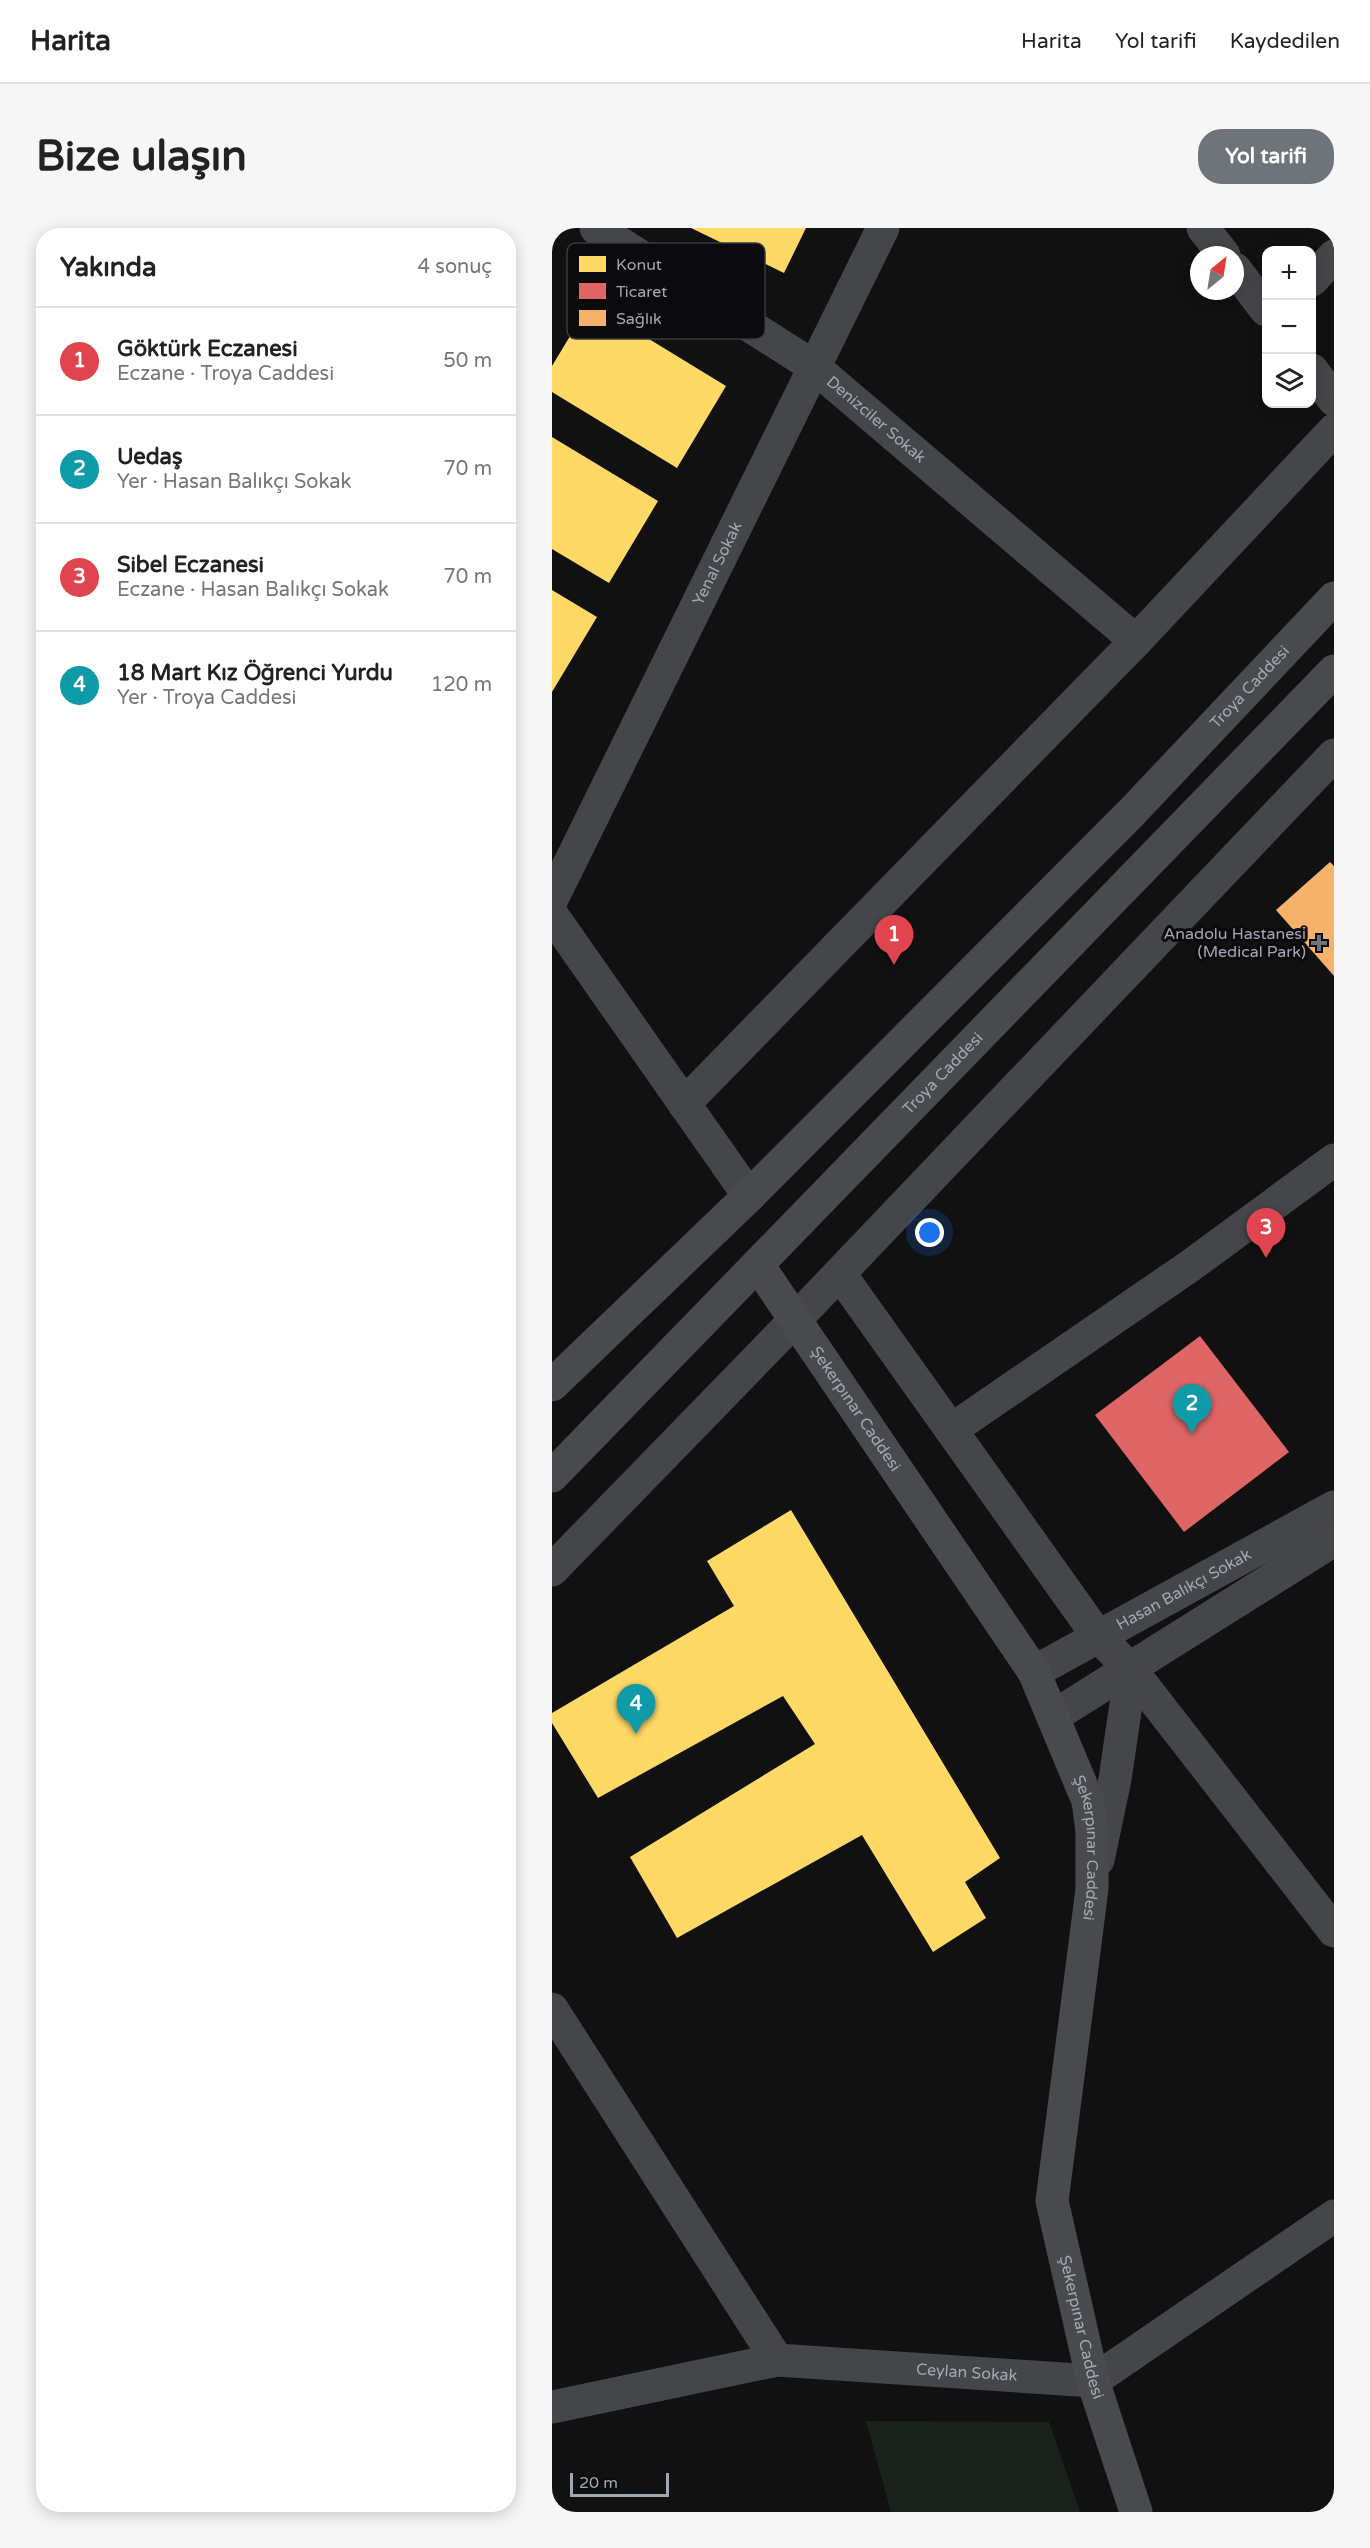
<!DOCTYPE html>
<html lang="tr">
<meta charset="utf-8">
<style>
:root{--surface:#fff;--page:#f6f6f6;--text:#222;--muted:#767676;--line:#e0e0e0;--accent:#6f737a}
body{margin:0;font-family:"Varela Round",sans-serif;background:var(--page);color:var(--text)}
.controls{position:absolute;right:18px;top:18px;display:grid;overflow:hidden;border-radius:12px;box-shadow:0 3px 15px #0003}
.controls button{width:54px;height:54px;display:grid;place-items:center;padding:0;border:0;border-bottom:2px solid var(--line);background:var(--surface);color:var(--text);font:30px sans-serif}
.compass{position:absolute;left:638px;top:18px;width:54px;height:54px;border-radius:50%;background:var(--surface);box-shadow:0 3px 15px #0003;rotate:30deg}
.scale{position:absolute;left:18px;bottom:15px;width:99px;box-sizing:border-box;padding-left:6px;border:3px solid #a2a8b2;border-top:0;font-size:16px;line-height:21px;white-space:nowrap;color:#a2a8b2;-webkit-text-stroke:4px #0b0b0d;paint-order:stroke}
.you{position:absolute;left:378px;top:1005px;width:21px;height:21px;margin:-15px;border:4px solid #fff;border-radius:50%;background:#1a73e8;box-shadow:0 0 0 9px #1a73e833}
.badge{display:grid;place-items:center;width:39px;height:39px;border-radius:50%;background:var(--accent);color:#fff;font-size:20px;font-weight:700}
.pin{position:absolute;translate:-50% -50px;filter:drop-shadow(0 2px 3px #0008)}
.pin::after{content:'';position:absolute;top:32px;width:21px;height:18px;background:inherit;clip-path:polygon(0 0,100% 0,50% 100%)}
.list{margin:0;padding:0;list-style:none}
h2{display:flex;justify-content:space-between;align-items:center;height:78px;margin:0;padding:0 24px;font-size:26px}
h2 small{font-size:20px;font-weight:400;color:var(--muted)}
.list li{display:grid;grid-template-columns:39px 1fr auto;gap:18px;align-items:center;box-sizing:border-box;height:108px;padding:0 24px;border-top:2px solid var(--line)}
.list b{display:block;font-size:22px;white-space:nowrap}
.list p{margin:0;font-size:20px;white-space:nowrap;color:var(--muted)}
.list em{font-size:20px;font-style:normal;color:var(--muted)}
.icon{flex:none;width:33px;height:33px;fill:none;stroke:currentColor;stroke-width:2;stroke-linecap:round;stroke-linejoin:round}
.map{position:relative;flex:none;width:782px;height:2284px;overflow:hidden;border-radius:24px}
header{display:flex;align-items:center;gap:36px;box-sizing:border-box;height:84px;padding:0 30px;background:var(--surface);border-bottom:2px solid var(--line)}
header strong{font-size:28px}
nav{display:flex;gap:33px;margin-inline-start:auto;font-size:21px}
.intro{display:flex;align-items:center;justify-content:space-between;box-sizing:border-box;height:144px;padding:0 36px}
h1{margin:0;font-size:42px}
.button{padding:15px 27px;border-radius:24px;background:var(--accent);color:#fff;font-size:21px;font-weight:700}
main{display:flex;gap:36px;padding:0 36px}
aside{flex:1;background:var(--surface);border-radius:24px;box-shadow:0 3px 15px #0003}
.map>svg:first-child{display:block}
</style>
<header>
<strong>Harita</strong>
<nav><a>Harita</a><a>Yol tarifi</a><a>Kaydedilen</a></nav>
</header>
<div class="intro"><h1>Bize ulaşın</h1><a class="button">Yol tarifi</a></div>
<main>
<aside>
<h2>Yakında<small>4 sonuç</small></h2>
<ul class="list">
<li><span class="badge" style="background:#e0444e">1</span><div><b>Göktürk Eczanesi</b><p>Eczane · Troya Caddesi</p></div><em>50 m</em></li>
<li><span class="badge" style="background:#0f9aa8">2</span><div><b>Uedaş</b><p>Yer · Hasan Balıkçı Sokak</p></div><em>70 m</em></li>
<li><span class="badge" style="background:#e0444e">3</span><div><b>Sibel Eczanesi</b><p>Eczane · Hasan Balıkçı Sokak</p></div><em>70 m</em></li>
<li><span class="badge" style="background:#0f9aa8">4</span><div><b>18 Mart Kız Öğrenci Yurdu</b><p>Yer · Troya Caddesi</p></div><em>120 m</em></li>
</ul>
</aside>
<div class="map">
<svg width="782" height="2284" viewBox="0 0 782 2284">
<rect width="100%" height="100%" fill="#111"/>
<path fill="#1b211b" d="M 314,2193 L 497,2194 L 528,2284 L 339,2284 Z"/>
<g fill="#ffd966">
<path d="M 139,0 L 254,0 L 232,45 Z"/>
<path d="M 38,75 L 174,158 L 125,240 L 0,164 L 0,138 Z"/>
<path d="M 0,209 L 106,273 L 57,355 L 0,321 Z"/>
<path d="M 0,362 L 45,389 L 0,464 Z"/>
<path d="M 239,1282 L 448,1630 L 413,1654 L 434,1690 L 381,1724 L 310,1607 L 125,1710 L 78,1629 L 263,1516 L 231,1468 L 46,1570 L 0,1495 L 0,1485 L 182,1378 L 155,1333 Z"/>
</g>
<path fill="#e06666" d="M 648,1108 L 737,1224 L 632,1304 L 543,1187 Z"/>
<path fill="#f6b26b" d="M 778,634 L 782,638 L 782,748 L 724,682 Z"/>
<g fill="none" stroke-linecap="round" stroke-linejoin="round">
<g stroke="#45464a" stroke-width="33">
<path id="s1" d="M 44,0 L 261,138 L 584,413"/>
<path d="M 651,0 L 672,27"/>
<path d="M 683,41 L 714,82"/>
<path d="M 760,52 L 782,28"/>
<path d="M 760,142 L 782,172"/>
<path id="s2" d="M 0,671 L 331,0"/>
<path d="M 0,687 L 197,968"/>
<path d="M 132,876 L 584,413 L 782,202"/>
<path d="M 288,1046 L 545,1407 L 579,1442 L 782,1703"/>
<path d="M 399,1202 L 638,1038 L 782,932"/>
<path d="M 0,1342 L 242,1093 L 782,527"/>
<path id="s3" d="M 482,1444 L 782,1279"/>
<path d="M 502,1488 L 782,1312"/>
<path d="M 546,1632 L 563,1551 L 579,1442"/>
<path d="M 0,1781 L 225,2132"/>
<path id="s4" d="M 0,2179 L 225,2132 L 541,2153 L 782,1988"/>
</g>
<g stroke="#494a4e" stroke-width="33">
<path id="s5" d="M 206,1037 L 482,1444 L 536,1573 L 540,1604 L 540,1661 L 500,1973 L 541,2153 L 584,2284"/>
<path id="s6" d="M 0,1157 L 197,968 L 580,584 L 782,370"/>
<path id="s7" d="M 0,1248 L 782,443"/>
</g>
</g>
<path fill="#6f737a" stroke="#0b0b0d" stroke-width="2" d="M764 706h6v6h6v6h-6v6h-6v-6h-6v-6h6z"/>
<g text-anchor="middle" dominant-baseline="central" stroke-width="6" stroke-linejoin="round" paint-order="stroke">
<g font-size="16" fill="#a2a8b2" stroke="#0b0b0d">
<text stroke="none"><textPath href="#s1" startOffset="340">Denizciler Sokak</textPath></text>
<text stroke="none"><textPath href="#s2" startOffset="374">Yenal Sokak</textPath></text>
<text stroke="none"><textPath href="#s6" startOffset="987">Troya Caddesi</textPath></text>
<text stroke="none"><textPath href="#s7" startOffset="561">Troya Caddesi</textPath></text>
<text stroke="none"><textPath href="#s5" startOffset="174">Şekerpınar Caddesi</textPath></text>
<text stroke="none"><textPath href="#s3" startOffset="171">Hasan Balıkçı Sokak</textPath></text>
<text stroke="none"><textPath href="#s5" startOffset="678">Şekerpınar Caddesi</textPath></text>
<text stroke="none"><textPath href="#s5" startOffset="1164">Şekerpınar Caddesi</textPath></text>
<text stroke="none"><textPath href="#s4" startOffset="420">Ceylan Sokak</textPath></text>
</g>
<g font-size="16" fill="#a2a8b2" stroke="#0b0b0d" text-anchor="end">
<text x="754" y="706">Anadolu Hastanesi<tspan x="754" dy="18">(Medical Park)</tspan></text>
</g>
</g>
<rect x="15" y="15" width="198" height="96" rx="9" fill="#0b0b0d" stroke="#383a3f" stroke-width="1.5"/>
<rect x="27" y="28" width="27" height="16" fill="#ffd966"/>
<rect x="27" y="55" width="27" height="16" fill="#e06666"/>
<rect x="27" y="82" width="27" height="16" fill="#f6b26b"/>
<g font-size="16" fill="#a2a8b2">
<text x="64" y="42">Konut</text>
<text x="64" y="69">Ticaret</text>
<text x="64" y="96">Sağlık</text>
</g>
</svg>
<div class="controls">
<button>+</button>
<button>−</button>
<button><svg class="icon" aria-label="layers" viewBox="0 0 24 24"><path d="M12 4l9 5-9 5-9-5zM3 14l9 5 9-5"/></svg></button>
</div>
<svg class="compass" viewBox="-18 -18 36 36"><path d="M0-13l5 13h-10z" fill="#e53935"/><path d="M0 13l5-13h-10z" fill="#767676"/></svg>
<div class="scale">20 m</div>
<div class="you"></div>
<div class="pin badge" style="left:342px;top:737px;background:#e0444e">1</div>
<div class="pin badge" style="left:640px;top:1206px;background:#0f9aa8">2</div>
<div class="pin badge" style="left:714px;top:1030px;background:#e0444e">3</div>
<div class="pin badge" style="left:84px;top:1506px;background:#0f9aa8">4</div>
</div>
</main>
